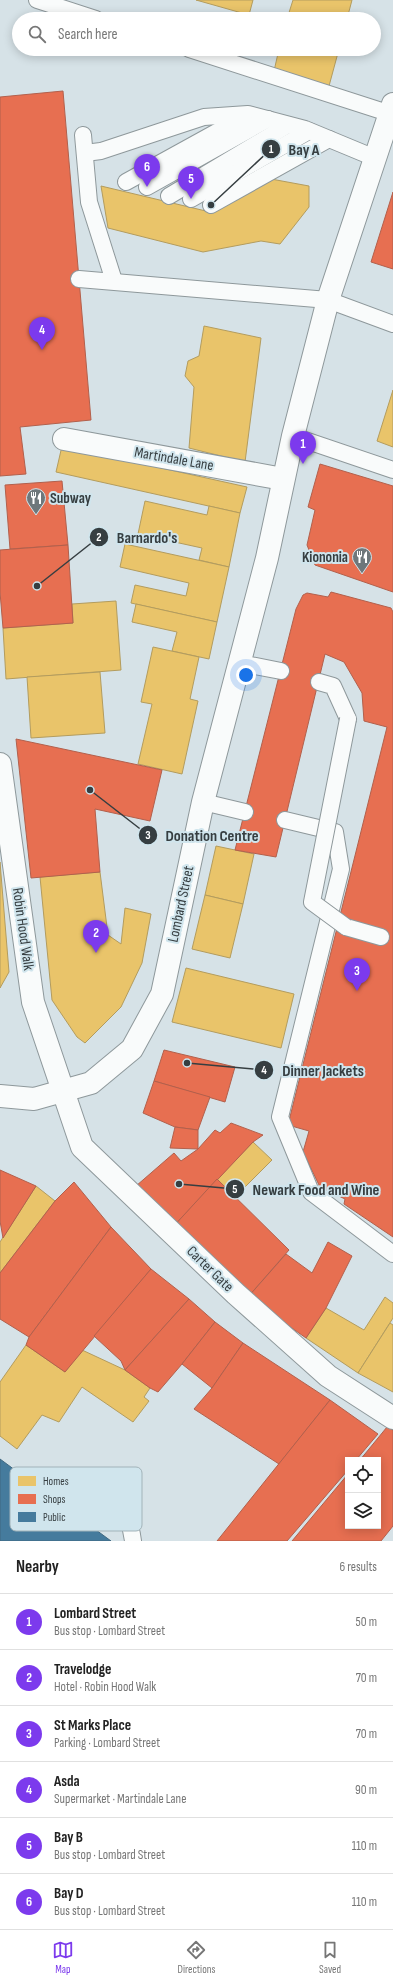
<!DOCTYPE html>
<meta charset="utf-8">
<style>
:root{--surface:#fff;--page:#f2f2f2;--text:#222;--muted:#767676;--line:#e0e0e0;--accent:#7c3aed}
body{margin:0;font-family:"Sofia Sans Condensed",sans-serif;background:var(--page);color:var(--text)}
.controls{position:absolute;right:12px;bottom:12px;display:grid;overflow:hidden;border-radius:0px;box-shadow:0 2px 10px #0003}
.controls button{width:36px;height:36px;display:grid;place-items:center;padding:0;border:0;border-bottom:1px solid var(--line);background:var(--surface);color:var(--text);font:20px sans-serif}
.you{position:absolute;left:246px;top:675px;width:14px;height:14px;margin:-10px;border:3px solid #fff;border-radius:50%;background:#1a73e8;box-shadow:0 0 0 6px #1a73e833}
.badge{display:grid;place-items:center;width:26px;height:26px;border-radius:50%;background:var(--accent);color:#fff;font-size:13px;font-weight:700}
.pin{position:absolute;translate:-50% -33px;filter:drop-shadow(0 1px 2px #0008)}
.pin::after{content:'';position:absolute;top:21px;width:14px;height:12px;background:inherit;clip-path:polygon(0 0,100% 0,50% 100%)}
.list{margin:0;padding:0;list-style:none}
h2{display:flex;justify-content:space-between;align-items:center;height:52px;margin:0;padding:0 16px;font-size:17px}
h2 small{font-size:13px;font-weight:400;color:var(--muted)}
.list li{display:grid;grid-template-columns:26px 1fr auto;gap:12px;align-items:center;box-sizing:border-box;height:56px;padding:0 16px;border-top:1px solid var(--line)}
.list b{display:block;font-size:15px;white-space:nowrap}
.list p{margin:0;font-size:13px;white-space:nowrap;color:var(--muted)}
.list em{font-size:13px;font-style:normal;color:var(--muted)}
.icon{flex:none;width:22px;height:22px;fill:none;stroke:currentColor;stroke-width:2;stroke-linecap:round;stroke-linejoin:round}
.map{position:relative;flex:none;width:393px;height:1541px;overflow:hidden}
.search{position:absolute;background:var(--surface);box-shadow:0 2px 10px #0003;left:12px;right:12px;top:12px;height:44px;display:flex;align-items:center;gap:10px;box-sizing:border-box;padding:0 14px;border-radius:22px;color:var(--muted);font-size:15px}
.sheet{height:388px;background:var(--surface)}
nav{display:flex;justify-content:space-around;align-items:center;box-sizing:border-box;height:56px;border-top:1px solid var(--line);background:var(--surface);font-size:11px;color:var(--muted)}
nav a{display:grid;justify-items:center;gap:2px}
nav .on{color:var(--accent)}
.map>svg:first-child{display:block}
</style>
<div class="map">
<svg width="393" height="1541" viewBox="0 0 393 1541">
<rect width="100%" height="100%" fill="#d6e2e7"/>
<g fill="#e9c46a" stroke="#b39c5e">
<path d="M 196,0 L 253,0 L 249,15 Z"/>
<path d="M 293,0 L 352,0 L 347,19 L 287,19 Z"/>
<path d="M 279,49 L 339,49 L 329,86 L 274,71 Z"/>
<path d="M 271,179 L 309,186 L 309,207 L 280,244 L 261,241 L 203,252 L 108,228 L 101,186 L 210,212 Z"/>
<path d="M 204,326 L 261,338 L 245,462 L 189,448 L 194,387 L 185,376 L 188,361 L 199,356 Z"/>
<path d="M 393,390 L 393,447 L 377,441 Z"/>
<path d="M 62,446 L 247,487 L 240,513 L 56,472 Z"/>
<path d="M 145,501 L 207,515 L 209,506 L 240,513 L 229,567 L 199,560 L 202,548 L 138,534 Z"/>
<path d="M 125,544 L 229,567 L 217,622 L 131,603 L 135,585 L 186,596 L 189,583 L 120,567 Z"/>
<path d="M 116,601 L 121,670 L 6,679 L 3,628 L 73,623 L 72,604 Z"/>
<path d="M 136,604 L 217,622 L 209,659 L 172,651 L 177,632 L 132,622 Z"/>
<path d="M 153,647 L 199,657 L 190,699 L 198,701 L 182,774 L 138,764 L 152,704 L 141,702 Z"/>
<path d="M 100,672 L 105,733 L 31,738 L 27,677 Z"/>
<path d="M 216,846 L 254,854 L 243,904 L 205,895 Z"/>
<path d="M 0,862 L 9,972 L 0,988 Z"/>
<path d="M 100,872 L 108,935 L 121,944 L 125,908 L 151,914 L 142,963 L 121,1007 L 85,1043 L 77,1037 L 52,1000 L 40,877 Z"/>
<path d="M 205,895 L 243,904 L 230,958 L 192,949 Z"/>
<path d="M 186,968 L 294,994 L 281,1048 L 172,1022 Z"/>
<path d="M 253,1142 L 272,1160 L 235,1197 L 217,1179 Z"/>
<path d="M 36,1186 L 55,1201 L 0,1273 L 0,1242 Z"/>
<path d="M 385,1297 L 393,1303 L 393,1318 L 358,1373 L 306,1338 L 326,1308 L 364,1330 Z"/>
<path d="M 390,1323 L 393,1325 L 393,1392 L 358,1373 Z"/>
<path d="M 26,1345 L 65,1372 L 82,1350 L 125,1370 L 150,1388 L 144,1397 L 149,1401 L 133,1422 L 82,1387 L 59,1422 L 42,1415 L 17,1449 L 0,1436 L 0,1382 Z"/>
</g>
<g fill="#e76f51" stroke="#b2604c">
<path d="M 63,91 L 91,420 L 20,427 L 26,474 L 0,476 L 0,97 Z"/>
<path d="M 393,192 L 393,269 L 371,262 Z"/>
<path d="M 320,464 L 393,486 L 393,592 L 315,565 L 307,545 L 315,510 L 308,507 Z"/>
<path d="M 62,481 L 68,545 L 10,549 L 5,485 Z"/>
<path d="M 68,545 L 73,623 L 3,628 L 0,592 L 0,550 Z"/>
<path d="M 331,592 L 391,608 L 393,612 L 393,1237 L 344,1204 L 345,1199 L 320,1187 L 303,1152 L 309,1131 L 288,1125 L 387,727 L 364,721 L 362,693 L 344,662 L 325,654 L 276,857 L 235,850 L 296,609 L 303,595 L 307,593 L 328,597 Z"/>
<path d="M 16,739 L 162,770 L 150,821 L 95,809 L 100,872 L 31,878 Z"/>
<path d="M 164,1050 L 235,1067 L 225,1102 L 154,1081 Z"/>
<path d="M 154,1081 L 210,1097 L 198,1130 L 175,1127 L 143,1113 Z"/>
<path d="M 231,1123 L 263,1135 L 253,1142 L 172,1228 L 136,1186 L 174,1153 L 181,1161 L 198,1149 L 215,1130 L 220,1133 Z"/>
<path d="M 175,1127 L 198,1130 L 198,1149 L 170,1148 Z"/>
<path d="M 0,1170 L 36,1186 L 3,1238 L 0,1221 Z"/>
<path d="M 217,1179 L 289,1250 L 248,1297 L 172,1228 Z"/>
<path d="M 74,1182 L 111,1227 L 29,1337 L 0,1319 L 0,1273 L 55,1201 Z"/>
<path d="M 111,1227 L 151,1269 L 65,1372 L 26,1345 L 29,1337 Z"/>
<path d="M 328,1242 L 352,1256 L 326,1308 L 306,1338 L 248,1297 L 286,1254 L 312,1273 Z"/>
<path d="M 151,1269 L 189,1299 L 125,1370 L 121,1361 L 94,1336 Z"/>
<path d="M 189,1299 L 215,1322 L 182,1364 L 158,1392 L 150,1388 L 125,1370 Z"/>
<path d="M 215,1322 L 243,1343 L 212,1388 L 182,1364 Z"/>
<path d="M 243,1343 L 330,1400 L 279,1464 L 194,1409 L 212,1388 Z"/>
<path d="M 330,1400 L 378,1434 L 356,1460 L 348,1460 L 348,1470 L 287,1541 L 217,1541 Z"/>
<path d="M 387,1427 L 393,1430 L 393,1526 L 381,1541 L 292,1541 L 348,1474 L 348,1526 L 378,1526 L 378,1460 L 360,1460 Z"/>
</g>
<path fill="#457b9d" stroke="#406981" d="M 0,1459 L 111,1541 L 0,1541 Z"/>
<g fill="none" stroke-linecap="round" stroke-linejoin="round">
<g stroke="#8e989b" stroke-width="18">
<g id="lane">
<path d="M 37,0 L 96,19"/>
<path d="M 189,49 L 388,113"/>
<path d="M 83,135 L 89,202 L 114,281"/>
<path d="M 85,153 L 101,151 L 204,117 L 248,114 L 305,129 L 375,158"/>
<path d="M 126,182 L 244,117"/>
<path d="M 147,187 L 268,119"/>
<path d="M 169,196 L 288,125"/>
<path d="M 191,199 L 309,131"/>
<path d="M 211,205 L 329,139"/>
<path d="M 79,279 L 328,300 L 393,324"/>
<path d="M 293,436 L 393,470"/>
<path d="M 240,663 L 281,671"/>
<path d="M 319,682 L 333,686 L 348,719"/>
<path d="M 203,802 L 245,812"/>
<path d="M 285,820 L 335,832 L 341,869 L 280,1117 L 311,1192 L 393,1254"/>
<path d="M 346,927 L 381,937"/>
<path d="M 90,1484 C 114,1502 129,1508 133,1541"/>
</g>
</g>
<g stroke="#8e989b" stroke-width="24">
<g id="street">
<path d="M 64,439 L 283,479"/>
<path d="M 0,764 L 33,1002 L 82,1147 L 236,1294 L 328,1376 L 393,1418"/>
</g>
</g>
<g stroke="#8e989b" stroke-width="24">
<path id="secondary" d="M 0,1096 L 34,1099 L 91,1083 L 132,1049 L 162,994 L 203,802 L 267,558 L 293,436 L 328,300 L 393,104"/>
</g>
<use href="#lane" stroke="#f9fbfb" stroke-width="16"/>
<use href="#street" stroke="#f9fbfb" stroke-width="22"/>
<use href="#secondary" stroke="#f9fbfb" stroke-width="22"/>
<g stroke="#8e989b" stroke-width="18" stroke-linecap="butt">
<path id="lane-bridge" d="M 346,927 L 312,902 L 348,719"/>
</g>
<use href="#lane-bridge" stroke="#f9fbfb" stroke-width="16"/>
</g>
<defs>
<g id="restaurant-pin" transform="scale(1)"><path d="M0 17L-7.5 6A9.5 9.5 0 1 1 7.5 6Z" fill="#6e777b" stroke="#d0e5ed"/><path d="M-5-6h1v4h1v-4h1v4h1v-4h1v5L-1.5 .5V6h-2V.5L-5-1ZM5-6V6H3V1.5H1.5Q1.5-4 5-6Z" fill="#fff"/></g>
</defs>
<g fill-rule="evenodd">
<use href="#restaurant-pin" x="36" y="498"/>
<use href="#restaurant-pin" x="362" y="557"/>
</g>
<g text-anchor="middle" dominant-baseline="central" stroke-width="4" stroke-linejoin="round" paint-order="stroke">
<g font-size="15" fill="#363e41" stroke="#d0e5ed">
<text transform="translate(174 459) rotate(10)">Martindale Lane</text>
<text transform="translate(181 904) rotate(-78)">Lombard Street</text>
<text transform="translate(23 929) rotate(82)">Robin Hood Walk</text>
<text transform="translate(210 1269) rotate(44)">Carter Gate</text>
</g>
<g font-size="15" font-weight="bold" fill="#363e41" stroke="#d0e5ed" text-anchor="start">
<text x="50" y="498">Subway</text>
<text x="348" y="557" text-anchor="end">Kiononia</text>
</g>
</g>
<rect x="10" y="1467" width="132" height="64" rx="6" fill="#d0e5ed" stroke="#a2b3b9" stroke-width="1"/>
<rect x="18" y="1476" width="18" height="10" fill="#e9c46a"/>
<rect x="18" y="1494" width="18" height="10" fill="#e76f51"/>
<rect x="18" y="1512" width="18" height="10" fill="#457b9d"/>
<g font-size="11" fill="#363e41">
<text x="43" y="1485">Homes</text>
<text x="43" y="1503">Shops</text>
<text x="43" y="1521">Public</text>
</g>
<path fill="none" stroke="#363e41" stroke-width="1.5" d="M211 205L271 149M37 586L99 537M90 790L148 835M187 1063L264 1070M179 1184L235 1189"/>
<g fill="#363e41" stroke="#d0e5ed" stroke-width="1.5">
<circle cx="211" cy="205" r="4"/>
<circle cx="37" cy="586" r="4"/>
<circle cx="90" cy="790" r="4"/>
<circle cx="187" cy="1063" r="4"/>
<circle cx="179" cy="1184" r="4"/>
<circle cx="271" cy="149" r="10"/>
<circle cx="99" cy="537" r="10"/>
<circle cx="148" cy="835" r="10"/>
<circle cx="264" cy="1070" r="10"/>
<circle cx="235" cy="1189" r="10"/>
</g>
<g font-size="12" text-anchor="middle" font-weight="bold" fill="#fff">
<text x="271" y="153">1</text>
<text x="99" y="541">2</text>
<text x="148" y="839">3</text>
<text x="264" y="1074">4</text>
<text x="235" y="1193">5</text>
</g>
<g font-size="16" text-anchor="middle" font-weight="bold" fill="#363e41" stroke="#d0e5ed" stroke-width="4" stroke-linejoin="round" paint-order="stroke">
<text x="304" y="155">Bay A</text>
<text x="147" y="543">Barnardo's</text>
<text x="212" y="841">Donation Centre</text>
<text x="323" y="1076">Dinner Jackets</text>
<text x="316" y="1195">Newark Food and Wine</text>
</g>
</svg>
<div class="controls">
<button><svg class="icon" aria-label="locate" viewBox="0 0 24 24"><circle cx="12" cy="12" r="6"/><path d="M12 2v4M12 18v4M2 12h4M18 12h4"/></svg></button>
<button><svg class="icon" aria-label="layers" viewBox="0 0 24 24"><path d="M12 4l9 5-9 5-9-5zM3 14l9 5 9-5"/></svg></button>
</div>
<div class="you"></div>
<div class="pin badge" style="left:303px;top:464px">1</div>
<div class="pin badge" style="left:96px;top:953px">2</div>
<div class="pin badge" style="left:357px;top:991px">3</div>
<div class="pin badge" style="left:42px;top:350px">4</div>
<div class="pin badge" style="left:191px;top:199px">5</div>
<div class="pin badge" style="left:147px;top:187px">6</div>
<div class="search"><svg class="icon" aria-label="search" viewBox="0 0 24 24"><circle cx="10" cy="10" r="6"/><path d="M15 15l6 6"/></svg>Search here</div>
</div>
<section class="sheet">
<h2>Nearby<small>6 results</small></h2>
<ul class="list">
<li><span class="badge">1</span><div><b>Lombard Street</b><p>Bus stop · Lombard Street</p></div><em>50 m</em></li>
<li><span class="badge">2</span><div><b>Travelodge</b><p>Hotel · Robin Hood Walk</p></div><em>70 m</em></li>
<li><span class="badge">3</span><div><b>St Marks Place</b><p>Parking · Lombard Street</p></div><em>70 m</em></li>
<li><span class="badge">4</span><div><b>Asda</b><p>Supermarket · Martindale Lane</p></div><em>90 m</em></li>
<li><span class="badge">5</span><div><b>Bay B</b><p>Bus stop · Lombard Street</p></div><em>110 m</em></li>
<li><span class="badge">6</span><div><b>Bay D</b><p>Bus stop · Lombard Street</p></div><em>110 m</em></li>
</ul>
</section>
<nav>
<a class="on"><svg class="icon" aria-label="map" viewBox="0 0 24 24"><path d="M3 6l6-2 6 2 6-2v14l-6 2-6-2-6 2zM9 4v14M15 6v14"/></svg>Map</a>
<a><svg class="icon" aria-label="directions" viewBox="0 0 24 24"><path d="M12 3l9 9-9 9-9-9zM9 14v-3h6M13 9l2 2-2 2"/></svg>Directions</a>
<a><svg class="icon" aria-label="saved" viewBox="0 0 24 24"><path d="M7 4h10v16l-5-4-5 4z"/></svg>Saved</a>
</nav>
